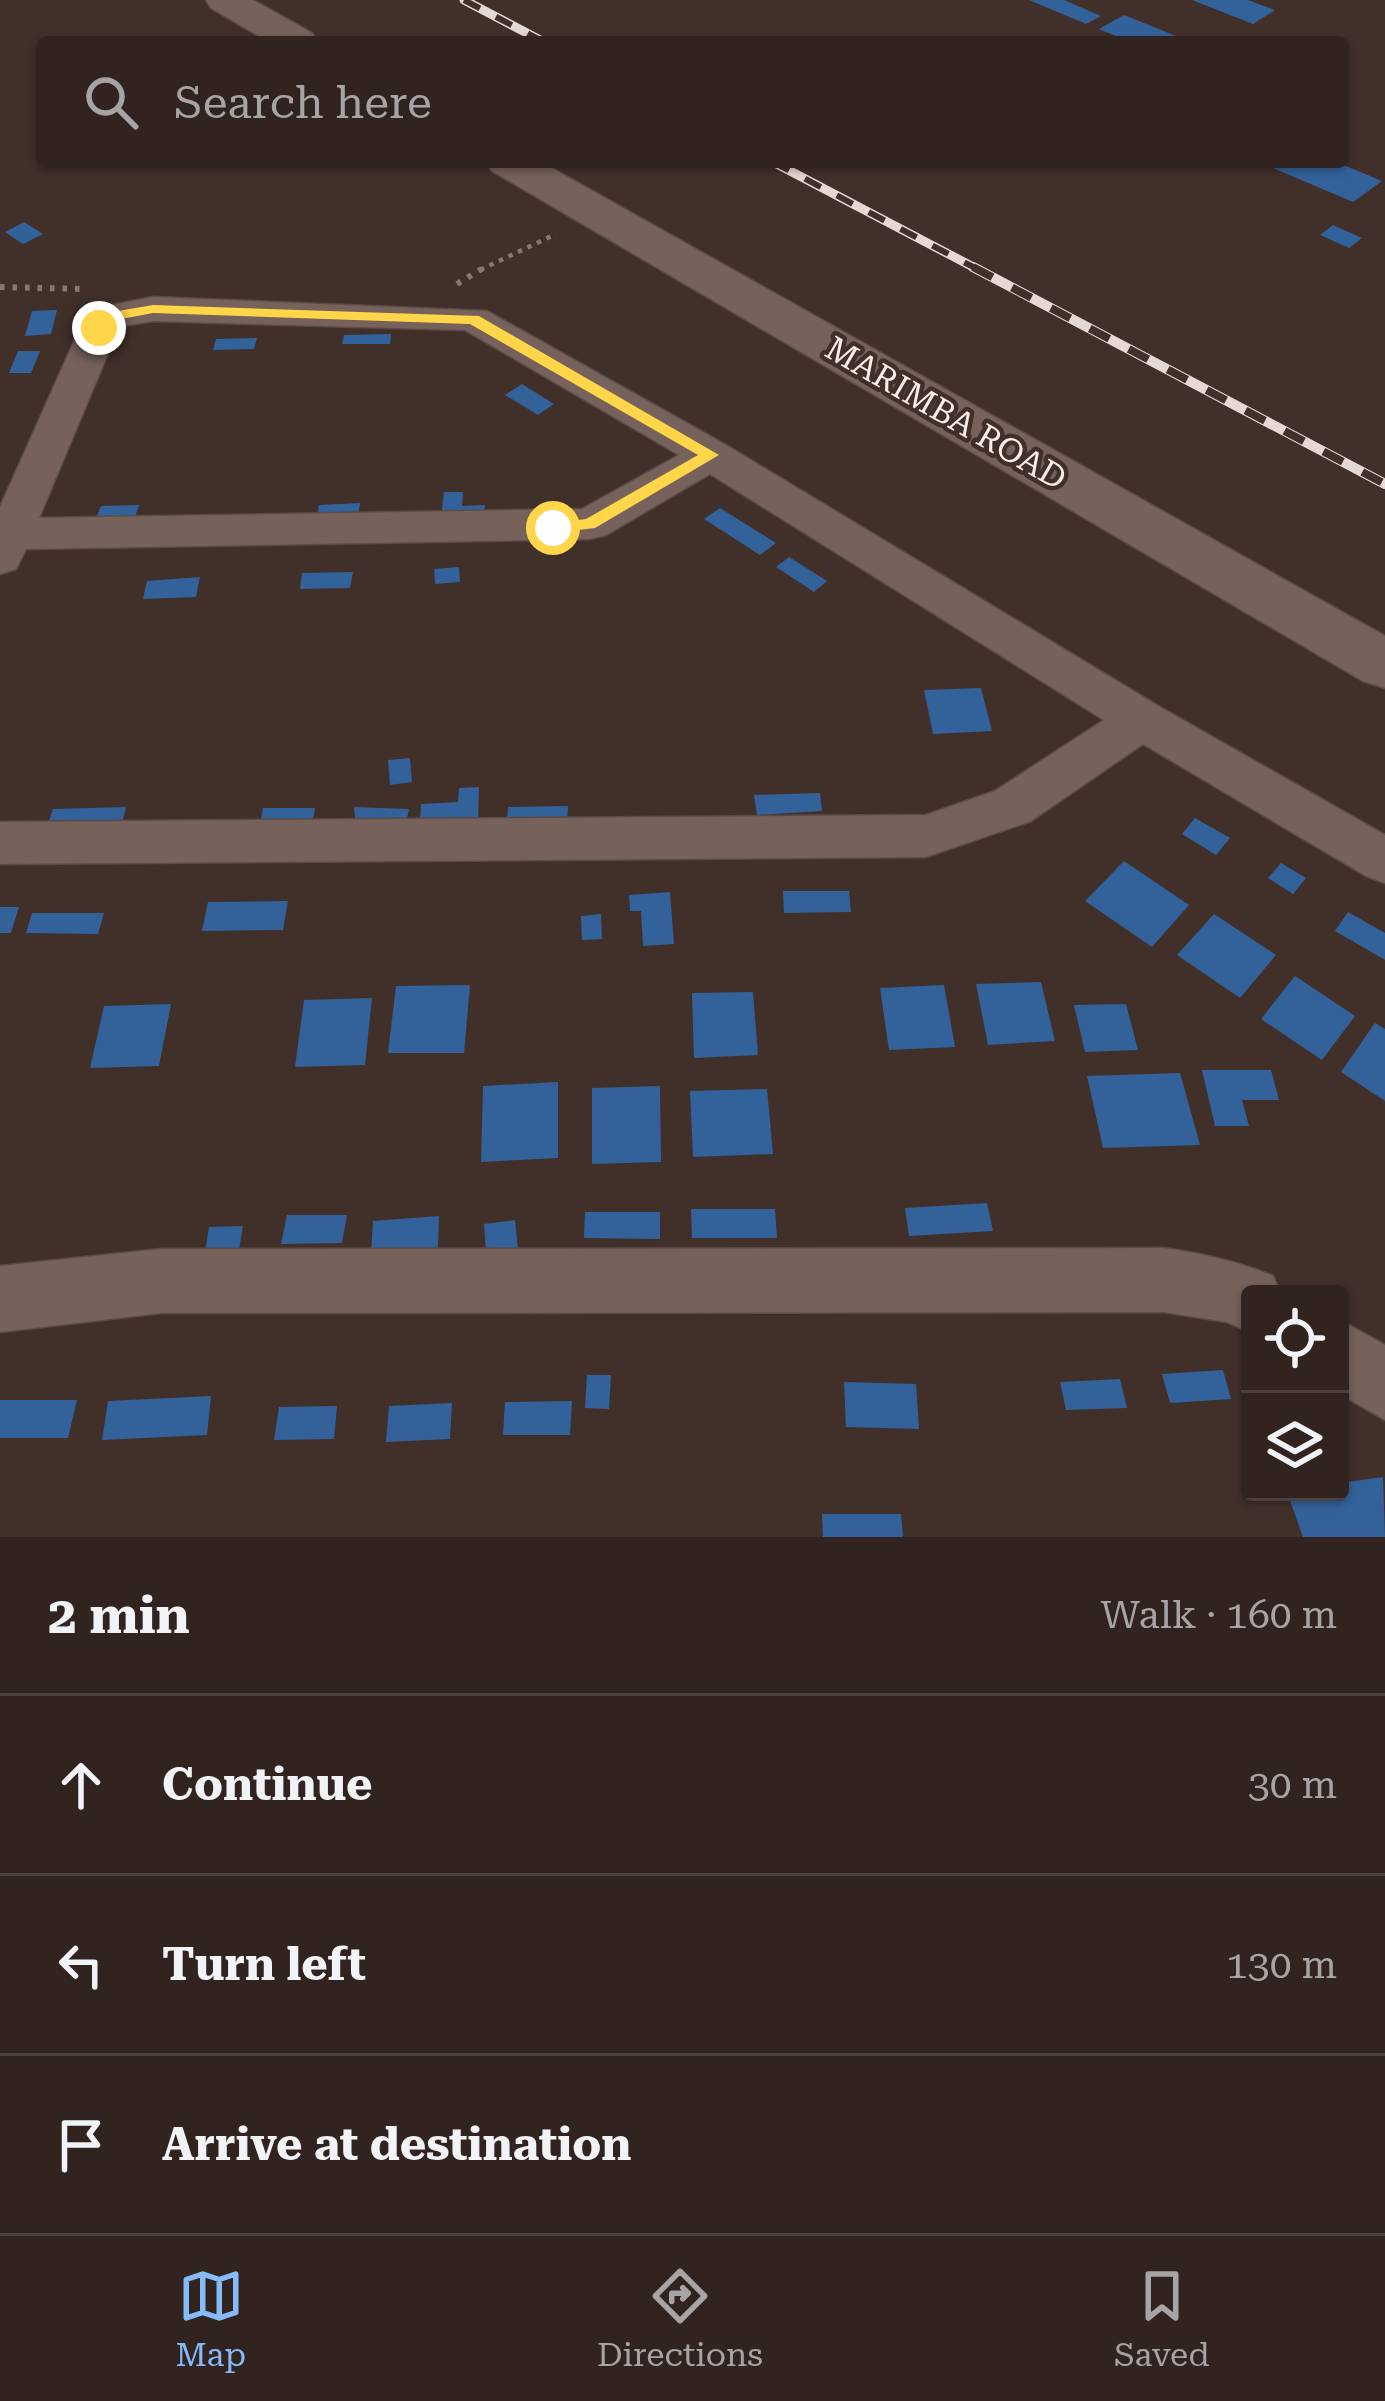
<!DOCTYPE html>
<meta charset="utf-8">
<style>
:root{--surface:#312320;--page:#3d2f2d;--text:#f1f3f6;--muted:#a8a4a5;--line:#4c403e;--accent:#86bbfb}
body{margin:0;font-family:"Roboto Serif",serif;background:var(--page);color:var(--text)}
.controls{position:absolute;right:36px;bottom:36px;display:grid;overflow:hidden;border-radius:12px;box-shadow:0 3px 9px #0004}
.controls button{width:108px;height:108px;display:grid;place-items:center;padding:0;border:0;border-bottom:3px solid var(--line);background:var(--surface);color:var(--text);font:60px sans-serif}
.stop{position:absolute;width:36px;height:36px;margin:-27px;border:9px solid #ffd54a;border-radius:50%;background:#fff}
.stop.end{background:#ffd54a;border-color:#fff;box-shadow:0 3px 12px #0008}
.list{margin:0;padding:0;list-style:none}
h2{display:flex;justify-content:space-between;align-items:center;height:156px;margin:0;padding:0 48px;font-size:51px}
h2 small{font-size:39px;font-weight:400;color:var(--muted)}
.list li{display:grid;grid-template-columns:78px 1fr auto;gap:36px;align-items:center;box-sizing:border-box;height:180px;padding:0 48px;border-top:3px solid var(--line)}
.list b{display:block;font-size:45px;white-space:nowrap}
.list em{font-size:39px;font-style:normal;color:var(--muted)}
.icon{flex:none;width:66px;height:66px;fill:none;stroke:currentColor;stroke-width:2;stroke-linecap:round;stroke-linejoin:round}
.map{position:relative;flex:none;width:1385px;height:1537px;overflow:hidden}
.search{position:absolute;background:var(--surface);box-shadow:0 3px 9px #0004;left:36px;right:36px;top:36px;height:132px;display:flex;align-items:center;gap:30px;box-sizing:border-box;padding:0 42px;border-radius:12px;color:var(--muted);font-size:45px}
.sheet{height:696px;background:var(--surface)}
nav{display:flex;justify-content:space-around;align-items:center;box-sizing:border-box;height:168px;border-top:3px solid var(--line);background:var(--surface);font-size:33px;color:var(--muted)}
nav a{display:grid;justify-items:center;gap:6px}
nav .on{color:var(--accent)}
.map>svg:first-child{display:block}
</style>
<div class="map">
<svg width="1385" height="1537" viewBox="0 0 1385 1537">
<rect width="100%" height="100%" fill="#412f2a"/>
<g fill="#33629a">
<path d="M 1029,0 L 1064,0 L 1101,16 L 1086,24 Z"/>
<path d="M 1192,0 L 1248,0 L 1275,10 L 1253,24 Z"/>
<path d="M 1124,15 L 1191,42 L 1130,42 L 1099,29 Z"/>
<path d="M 1259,162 L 1336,162 L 1382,181 L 1353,202 Z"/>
<path d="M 24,222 L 43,234 L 23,244 L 5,232 Z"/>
<path d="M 1333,225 L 1362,238 L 1349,248 L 1320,235 Z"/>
<path d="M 57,310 L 51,334 L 25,336 L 32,311 Z"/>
<path d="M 391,334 L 390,344 L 342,344 L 344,335 Z"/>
<path d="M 257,338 L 254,349 L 213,350 L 216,339 Z"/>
<path d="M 18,351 L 40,351 L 31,373 L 9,373 Z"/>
<path d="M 522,384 L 554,404 L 538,415 L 505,395 Z"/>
<path d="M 444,492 L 463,492 L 462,506 L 485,505 L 484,517 L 441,518 Z"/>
<path d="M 360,503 L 358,516 L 317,517 L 319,505 Z"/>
<path d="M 139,505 L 135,517 L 96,518 L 101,506 Z"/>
<path d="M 720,508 L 776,543 L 760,555 L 704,519 Z"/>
<path d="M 789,557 L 827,581 L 814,592 L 776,567 Z"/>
<path d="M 459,567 L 460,582 L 435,584 L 434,569 Z"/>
<path d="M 353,572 L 350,588 L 300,589 L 302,573 Z"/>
<path d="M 200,577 L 196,597 L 143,599 L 147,581 Z"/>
<path d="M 981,688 L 992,731 L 933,734 L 924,690 Z"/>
<path d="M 410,758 L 412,782 L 390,785 L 388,760 Z"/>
<path d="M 479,787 L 478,821 L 420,824 L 421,804 L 458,802 L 459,788 Z"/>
<path d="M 820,793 L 822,811 L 757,815 L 754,795 Z"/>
<path d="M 568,806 L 567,823 L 507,823 L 508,807 Z"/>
<path d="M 126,807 L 120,832 L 45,833 L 53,809 Z"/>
<path d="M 354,807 L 409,809 L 405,828 L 356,826 Z"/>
<path d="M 263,808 L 315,808 L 311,830 L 259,830 Z"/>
<path d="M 1195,818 L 1230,838 L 1216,855 L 1182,834 Z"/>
<path d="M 1124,861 L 1189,905 L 1152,947 L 1085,901 Z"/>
<path d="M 1281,863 L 1306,878 L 1293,894 L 1268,878 Z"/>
<path d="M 783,891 L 849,891 L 851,912 L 784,913 Z"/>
<path d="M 670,892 L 674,944 L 643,946 L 641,911 L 630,911 L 629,895 Z"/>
<path d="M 288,901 L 283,930 L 202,931 L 208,902 Z"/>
<path d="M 0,907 L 19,907 L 11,933 L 0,933 Z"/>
<path d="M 1348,912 L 1385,933 L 1385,960 L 1335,931 Z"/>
<path d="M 32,913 L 104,913 L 98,934 L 26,933 Z"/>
<path d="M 601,914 L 602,939 L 582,940 L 581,916 Z"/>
<path d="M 1214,914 L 1276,955 L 1240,998 L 1177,955 Z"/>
<path d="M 1295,976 L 1355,1016 L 1322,1060 L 1261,1019 Z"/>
<path d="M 1041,982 L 1055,1041 L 988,1045 L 976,984 Z"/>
<path d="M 470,985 L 464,1053 L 388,1053 L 396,986 Z"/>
<path d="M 944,985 L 955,1047 L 889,1050 L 880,988 Z"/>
<path d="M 753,992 L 758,1055 L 694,1058 L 692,993 Z"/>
<path d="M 372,998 L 365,1065 L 295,1067 L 304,1000 Z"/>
<path d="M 171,1004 L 159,1066 L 90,1068 L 104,1006 Z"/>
<path d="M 1126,1004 L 1138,1050 L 1085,1052 L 1074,1005 Z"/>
<path d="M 1375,1023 L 1385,1029 L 1385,1101 L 1341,1072 Z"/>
<path d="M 1202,1070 L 1271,1070 L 1279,1100 L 1242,1100 L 1249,1126 L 1215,1126 Z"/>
<path d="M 1180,1073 L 1200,1145 L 1103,1148 L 1087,1076 Z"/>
<path d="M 558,1082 L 558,1158 L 481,1162 L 483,1086 Z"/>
<path d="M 660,1086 L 661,1162 L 592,1164 L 592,1088 Z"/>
<path d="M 767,1089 L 773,1154 L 693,1157 L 690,1091 Z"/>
<path d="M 987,1203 L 993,1231 L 909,1236 L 905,1208 Z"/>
<path d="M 691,1209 L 775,1209 L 777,1238 L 692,1238 Z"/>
<path d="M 585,1212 L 660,1212 L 660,1239 L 584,1238 Z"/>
<path d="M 287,1215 L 347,1215 L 342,1243 L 281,1244 Z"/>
<path d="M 439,1216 L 438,1249 L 371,1254 L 373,1221 Z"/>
<path d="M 515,1220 L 518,1249 L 486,1254 L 484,1224 Z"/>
<path d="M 243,1226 L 239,1250 L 205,1252 L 209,1227 Z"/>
<path d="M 1223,1370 L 1231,1399 L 1170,1403 L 1162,1374 Z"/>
<path d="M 587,1375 L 611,1375 L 609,1409 L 585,1408 Z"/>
<path d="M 1120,1379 L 1127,1408 L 1066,1410 L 1060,1382 Z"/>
<path d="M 844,1382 L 916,1384 L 919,1429 L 846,1427 Z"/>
<path d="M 211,1396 L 207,1435 L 102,1440 L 108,1401 Z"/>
<path d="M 0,1400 L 77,1400 L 68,1438 L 0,1438 Z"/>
<path d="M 572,1401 L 570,1435 L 503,1435 L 505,1402 Z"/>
<path d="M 452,1403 L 450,1439 L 386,1442 L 389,1406 Z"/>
<path d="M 337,1406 L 334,1439 L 274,1440 L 279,1407 Z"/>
<path d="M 1383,1477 L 1385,1537 L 1303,1537 L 1287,1492 L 1340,1492 L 1340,1483 Z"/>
<path d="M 822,1514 L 901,1514 L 903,1537 L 823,1537 Z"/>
</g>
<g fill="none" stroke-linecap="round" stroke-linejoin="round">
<g stroke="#5b4b47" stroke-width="3">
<g id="minor">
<path d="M 153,297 L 487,311 L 726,445 L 1160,707 L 1385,835 L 1385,883 L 1366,876 L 1143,744 L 1031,821 L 926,857 L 0,864 L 0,822 L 926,815 L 995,791 L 1104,720 L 710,474 L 606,535 L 590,539 L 26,549 L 16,569 L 0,574 L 0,507 L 80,328 L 97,308 ZM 153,321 L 465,330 L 679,455 L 582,509 L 39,518 L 117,332 L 123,326 Z"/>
<path d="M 1164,1248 C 1203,1254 1237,1261 1273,1276 L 1281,1294 L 1250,1294 L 1250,1332 L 1227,1322 L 1164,1312 L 161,1313 L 0,1332 L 0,1266 L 161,1249 Z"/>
<path d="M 1340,1320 L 1385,1345 L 1385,1420 L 1340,1394 Z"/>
</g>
</g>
<g stroke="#5b4b47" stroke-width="3">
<g id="tertiary">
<path d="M 206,0 L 253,0 L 312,33 L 318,42 L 269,42 L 211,8 Z"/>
<path d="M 486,162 L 541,162 L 1385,636 L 1385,688 L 1363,681 L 492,171 Z"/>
</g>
</g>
<path stroke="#887874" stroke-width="4.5" stroke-dasharray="4.5 6" stroke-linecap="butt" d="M 480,270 L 556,234"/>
<g stroke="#887874" stroke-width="6" stroke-dasharray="4.5 8" stroke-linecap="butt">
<path d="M 457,284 L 485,267"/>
<path d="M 0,287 L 83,289"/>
</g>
<use href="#minor" fill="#76615b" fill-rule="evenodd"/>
<use href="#tertiary" fill="#76615b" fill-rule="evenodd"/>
<g stroke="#e6d8d5" stroke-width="9">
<g id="rail-far1">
<path d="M 464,0 L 544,42"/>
<path d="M 773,162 L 979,270"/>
</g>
</g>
<g stroke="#e6d8d5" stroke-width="10">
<path id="rail" d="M 973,267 L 1385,484"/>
</g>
<use href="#rail-far1" stroke="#412f2a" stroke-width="6" stroke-dasharray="18" stroke-linecap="butt"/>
<use href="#rail" stroke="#412f2a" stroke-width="8" stroke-dasharray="22" stroke-linecap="butt"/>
</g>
<path fill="#ffd54a" d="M 153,305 L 479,316 L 719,455 L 595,528 L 553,533 L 545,528 L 547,524 L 586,519 L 698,455 L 470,324 L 153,313 L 116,320 L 99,333 L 92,328 L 106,313 Z"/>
<g text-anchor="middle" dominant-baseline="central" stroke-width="9" stroke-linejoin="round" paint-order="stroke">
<g font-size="33" fill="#fbeeeb" stroke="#412f2a">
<text transform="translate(946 413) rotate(30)">MARIMBA ROAD</text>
</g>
</g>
</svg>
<div class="controls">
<button><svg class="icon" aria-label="locate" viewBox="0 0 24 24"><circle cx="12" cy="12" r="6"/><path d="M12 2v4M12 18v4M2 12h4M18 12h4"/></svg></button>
<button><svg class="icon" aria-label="layers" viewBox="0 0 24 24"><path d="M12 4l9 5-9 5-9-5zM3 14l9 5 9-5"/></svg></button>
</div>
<div class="stop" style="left:553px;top:528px"></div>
<div class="stop end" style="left:99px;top:328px"></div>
<div class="search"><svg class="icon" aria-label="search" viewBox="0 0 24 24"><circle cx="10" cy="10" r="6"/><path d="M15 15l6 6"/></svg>Search here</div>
</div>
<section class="sheet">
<h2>2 min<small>Walk · 160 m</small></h2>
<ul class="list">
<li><svg class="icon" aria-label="ahead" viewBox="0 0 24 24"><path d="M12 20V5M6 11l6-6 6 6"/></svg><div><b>Continue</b></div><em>30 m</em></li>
<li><svg class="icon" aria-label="left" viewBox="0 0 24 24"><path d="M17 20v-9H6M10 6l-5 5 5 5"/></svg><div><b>Turn left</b></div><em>130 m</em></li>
<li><svg class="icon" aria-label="arrive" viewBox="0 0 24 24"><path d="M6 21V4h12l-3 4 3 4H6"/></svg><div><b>Arrive at destination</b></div></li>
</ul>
</section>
<nav>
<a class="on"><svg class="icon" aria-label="map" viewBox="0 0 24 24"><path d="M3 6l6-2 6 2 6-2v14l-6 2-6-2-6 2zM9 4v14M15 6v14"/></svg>Map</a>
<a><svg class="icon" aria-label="directions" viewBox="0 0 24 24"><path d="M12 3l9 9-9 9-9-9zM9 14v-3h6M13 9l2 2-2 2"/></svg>Directions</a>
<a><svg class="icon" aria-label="saved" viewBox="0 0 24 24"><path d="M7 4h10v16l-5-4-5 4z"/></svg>Saved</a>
</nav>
